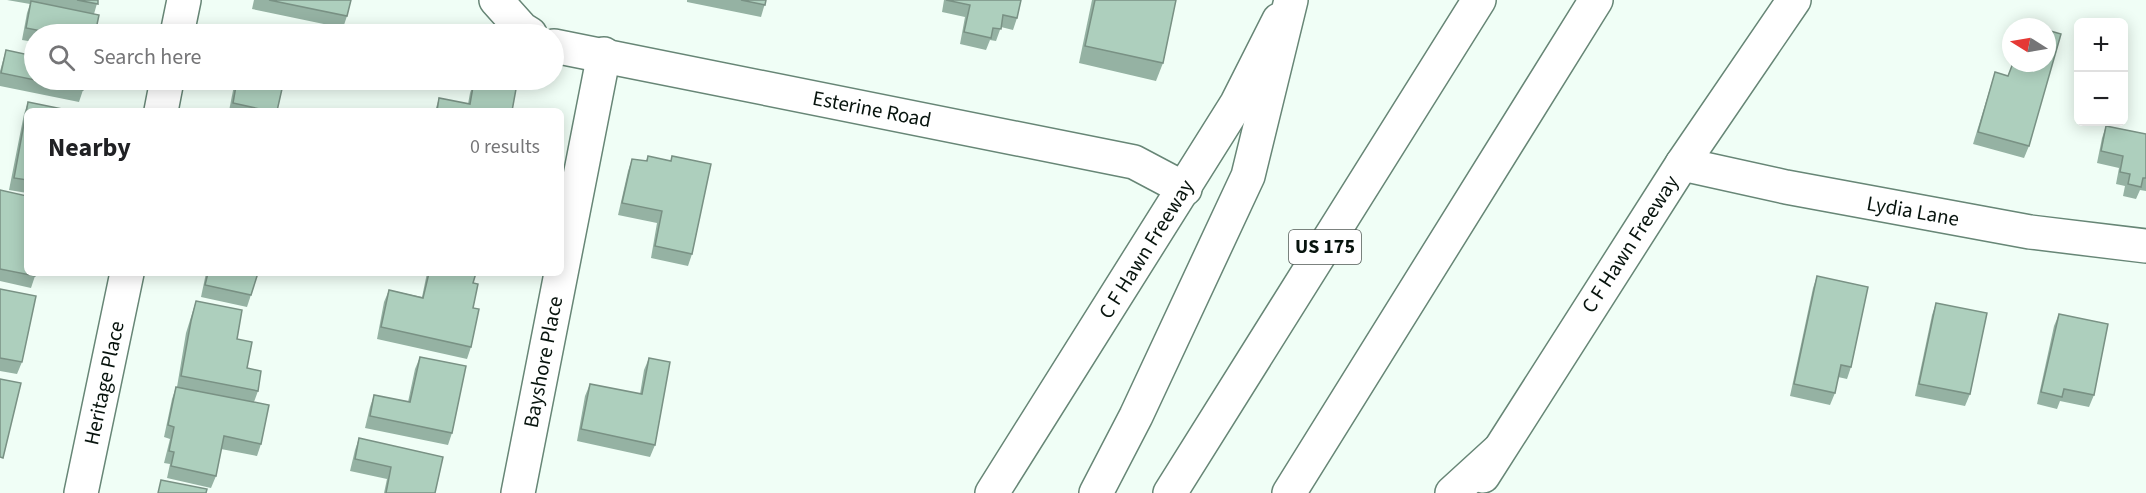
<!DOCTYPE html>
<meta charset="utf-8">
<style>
:root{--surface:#fff;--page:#f6f6f6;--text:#202124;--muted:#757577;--line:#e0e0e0}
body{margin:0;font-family:"Source Sans 3",sans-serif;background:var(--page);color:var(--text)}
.controls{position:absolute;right:18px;top:18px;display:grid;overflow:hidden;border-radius:9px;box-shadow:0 3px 15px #0003}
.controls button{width:54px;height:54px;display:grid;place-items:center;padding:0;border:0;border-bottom:2px solid var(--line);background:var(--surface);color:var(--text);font:30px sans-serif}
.compass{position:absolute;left:2002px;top:18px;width:54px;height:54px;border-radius:50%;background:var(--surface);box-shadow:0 3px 15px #0003;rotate:281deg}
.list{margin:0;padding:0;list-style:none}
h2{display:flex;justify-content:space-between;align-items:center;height:78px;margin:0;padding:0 24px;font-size:26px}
h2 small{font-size:20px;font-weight:400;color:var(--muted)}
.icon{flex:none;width:33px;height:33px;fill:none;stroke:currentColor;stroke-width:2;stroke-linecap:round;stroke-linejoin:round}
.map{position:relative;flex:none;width:2146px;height:493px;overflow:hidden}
.search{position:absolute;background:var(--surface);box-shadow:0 3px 15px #0003;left:24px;top:24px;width:540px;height:66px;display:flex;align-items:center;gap:15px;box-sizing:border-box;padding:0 21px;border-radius:33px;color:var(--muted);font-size:22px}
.panel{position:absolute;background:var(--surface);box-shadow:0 3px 15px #0003;left:24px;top:108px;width:540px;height:168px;border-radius:9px}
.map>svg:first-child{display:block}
</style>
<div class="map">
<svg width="2146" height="493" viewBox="0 0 2146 493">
<rect width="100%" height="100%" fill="#f0fef6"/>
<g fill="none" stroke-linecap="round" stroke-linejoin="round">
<g stroke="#678676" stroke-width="36">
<g id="minor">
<path d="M 496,0 L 522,29 L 530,34"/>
<path d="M 177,34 L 184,0"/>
<path d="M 554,46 L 1134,162 L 1185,189"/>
<path d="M 161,111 L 167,80"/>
<path d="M 1682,164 L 1786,187 L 2030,232 L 2146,246"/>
<path d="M 81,493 L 127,273"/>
<path d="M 518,493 L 604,54"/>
</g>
</g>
<g stroke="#678676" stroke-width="36">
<g id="secondary">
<path d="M 1483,476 L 1682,164 L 1794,0"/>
<path d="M 992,493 L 1237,103 L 1279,20"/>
</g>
</g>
<g stroke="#678676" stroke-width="36">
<g id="motorway">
<path d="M 1096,493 L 1136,416 L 1248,176 L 1291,0"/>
<path d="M 1170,493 L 1479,0"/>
<path d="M 1289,493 L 1596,0"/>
<path d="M 1452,493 L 1498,451"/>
</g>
</g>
<use href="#minor" stroke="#fff" stroke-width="33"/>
<use href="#secondary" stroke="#fff" stroke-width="33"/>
<use href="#motorway" stroke="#fff" stroke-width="33"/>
</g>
<g fill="#95b2a3">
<path d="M 7,0 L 98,0 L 94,14 L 95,34 L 34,34 L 34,42 L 22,40 L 27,13 L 30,4 Z"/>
<path d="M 254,0 L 351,0 L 347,16 L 343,28 L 252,9 Z"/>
<path d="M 687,0 L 766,0 L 761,17 L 687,2 Z"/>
<path d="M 944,0 L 1021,0 L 1017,18 L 1013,30 L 1001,27 L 996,41 L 990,40 L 986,50 L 960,44 L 965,17 L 942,12 Z"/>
<path d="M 1092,0 L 1175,0 L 1163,63 L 1156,81 L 1079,63 Z"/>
<path d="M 6,50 L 83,90 L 79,102 L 0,86 L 0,71 Z"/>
<path d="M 1995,72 L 2029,146 L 2024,158 L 1973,144 Z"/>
<path d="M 235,80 L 284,80 L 277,111 L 229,111 Z"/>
<path d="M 474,81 L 512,111 L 435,111 L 439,98 L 468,104 L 470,93 Z"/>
<path d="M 28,102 L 27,111 L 27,193 L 9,190 L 24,114 Z"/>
<path d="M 2106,126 L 2146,134 L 2146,191 L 2140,190 L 2136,199 L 2123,196 L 2125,186 L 2116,184 L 2119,168 L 2097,163 L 2102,138 Z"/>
<path d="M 648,156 L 671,161 L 672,156 L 692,254 L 688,266 L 651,258 L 657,223 L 618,215 L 628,171 L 632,159 L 646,161 Z"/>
<path d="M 0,190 L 35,276 L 31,288 L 0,281 Z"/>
<path d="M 206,273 L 258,273 L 247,307 L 201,297 Z"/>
<path d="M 427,273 L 476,273 L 473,283 L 473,308 L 471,347 L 467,359 L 377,339 L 384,302 L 389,290 L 422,297 Z"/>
<path d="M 1817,276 L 1851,367 L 1847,379 L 1838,377 L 1835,393 L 1830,405 L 1790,396 L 1813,288 Z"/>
<path d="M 0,289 L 22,362 L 17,374 L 0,371 Z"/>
<path d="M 196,301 L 237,339 L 247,368 L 258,391 L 254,402 L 261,444 L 257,456 L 221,449 L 216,476 L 211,488 L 167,478 L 170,464 L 164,463 L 170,439 L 164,437 L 172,399 L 176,387 L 177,387 L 186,333 Z"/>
<path d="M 1936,303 L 1970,394 L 1965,406 L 1915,396 L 1932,315 Z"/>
<path d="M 2059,314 L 2094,395 L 2089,407 L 2060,401 L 2057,409 L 2037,404 L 2054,326 Z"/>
<path d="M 420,357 L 452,433 L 448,445 L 365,428 L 370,407 L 374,395 L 408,402 L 415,369 Z"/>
<path d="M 649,358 L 655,445 L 650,457 L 577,441 L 585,396 L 590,384 L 640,394 L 644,370 Z"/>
<path d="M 359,438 L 435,493 L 384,493 L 387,479 L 350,471 L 355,450 Z"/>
</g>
<g fill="#adcfbd" stroke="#799184" stroke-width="1.5">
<path d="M 77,0 L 98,0 L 98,4 Z"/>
<path d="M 269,0 L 351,0 L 347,16 Z"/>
<path d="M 741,0 L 766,0 L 765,5 Z"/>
<path d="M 946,0 L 1021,0 L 1017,18 L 1003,15 L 1001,29 L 993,28 L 991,38 L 964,32 L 970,5 Z"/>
<path d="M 1095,0 L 1176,0 L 1163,63 L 1085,46 Z"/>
<path d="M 31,1 L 99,15 L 95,34 L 47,34 L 47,32 L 26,28 Z"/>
<path d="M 2026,24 L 2037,27 L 2025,27 Z"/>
<path d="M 2047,30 L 2061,34 L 2029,146 L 1978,132 L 1995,72 L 2008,76 L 2013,63 L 2047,63 Z"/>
<path d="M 248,31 L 267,34 L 247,34 Z"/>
<path d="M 6,50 L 34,56 L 34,80 L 86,80 L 83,90 L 1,73 Z"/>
<path d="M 237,80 L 284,80 L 277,111 L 269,111 L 233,103 Z"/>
<path d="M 474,81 L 516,89 L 512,111 L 437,111 L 439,98 L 470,104 Z"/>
<path d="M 28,102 L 72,111 L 27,111 L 27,180 L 14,178 Z"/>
<path d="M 2106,126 L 2146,134 L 2146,178 L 2143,178 L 2141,187 L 2128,184 L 2130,174 L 2120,172 L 2123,156 L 2101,151 Z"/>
<path d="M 648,156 L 671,161 L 672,156 L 711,164 L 692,254 L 655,246 L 662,211 L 622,203 L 632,159 L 647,161 Z"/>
<path d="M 0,190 L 27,196 L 27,273 L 36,273 L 35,276 L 0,269 Z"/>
<path d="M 208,273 L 258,273 L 251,295 L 205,285 Z"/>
<path d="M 429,273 L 476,273 L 473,283 L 478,284 L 473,308 L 479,309 L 471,347 L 381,327 L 389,290 L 423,298 Z"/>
<path d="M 1817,276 L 1868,287 L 1851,367 L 1841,365 L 1835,393 L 1794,384 Z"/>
<path d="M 0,289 L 36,296 L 22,362 L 0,358 Z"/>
<path d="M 196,301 L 242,310 L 237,339 L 252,342 L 247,368 L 261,371 L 258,391 L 181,376 L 191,321 Z"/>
<path d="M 1936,303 L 1987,313 L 1970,394 L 1919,384 Z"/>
<path d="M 2059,314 L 2108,324 L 2094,395 L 2064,389 L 2062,397 L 2041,392 Z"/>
<path d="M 420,357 L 466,366 L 452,433 L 370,416 L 374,395 L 410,402 Z"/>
<path d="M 649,358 L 670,362 L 655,445 L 581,429 L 590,384 L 642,394 Z"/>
<path d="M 0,379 L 21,383 L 3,458 L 0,457 Z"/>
<path d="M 176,387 L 269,405 L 261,444 L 224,436 L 216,476 L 171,466 L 174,452 L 169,451 L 174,427 L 168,425 Z"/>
<path d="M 359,438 L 443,457 L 435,493 L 386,493 L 391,467 L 355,459 Z"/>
<path d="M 161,480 L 207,489 L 206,493 L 158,493 Z"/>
</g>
<g text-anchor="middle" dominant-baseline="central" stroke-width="4.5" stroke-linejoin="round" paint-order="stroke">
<rect fill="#fff" stroke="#525a56" stroke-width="1.5" x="1289" y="230" width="72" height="34" rx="4.5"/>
<g font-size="20" font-weight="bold" fill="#08140e">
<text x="1325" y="247">US 175</text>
</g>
<g font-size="21" fill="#08140e" stroke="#fff">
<text transform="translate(872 109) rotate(11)">Esterine Road</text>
<text transform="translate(1913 211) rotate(10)">Lydia Lane</text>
<text transform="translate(1630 244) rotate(-57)">C F Hawn Freeway</text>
<text transform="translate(1146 249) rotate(-58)">C F Hawn Freeway</text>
<text transform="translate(543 362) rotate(-79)">Bayshore Place</text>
<text transform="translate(104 383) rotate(-78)">Heritage Place</text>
</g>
</g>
</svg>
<div class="controls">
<button>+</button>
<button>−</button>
</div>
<svg class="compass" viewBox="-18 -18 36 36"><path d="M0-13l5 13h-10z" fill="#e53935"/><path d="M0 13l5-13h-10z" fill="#757577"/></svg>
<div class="search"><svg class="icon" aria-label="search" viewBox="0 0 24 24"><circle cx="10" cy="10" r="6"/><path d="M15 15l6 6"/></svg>Search here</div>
<section class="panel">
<h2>Nearby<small>0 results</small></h2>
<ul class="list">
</ul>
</section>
</div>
